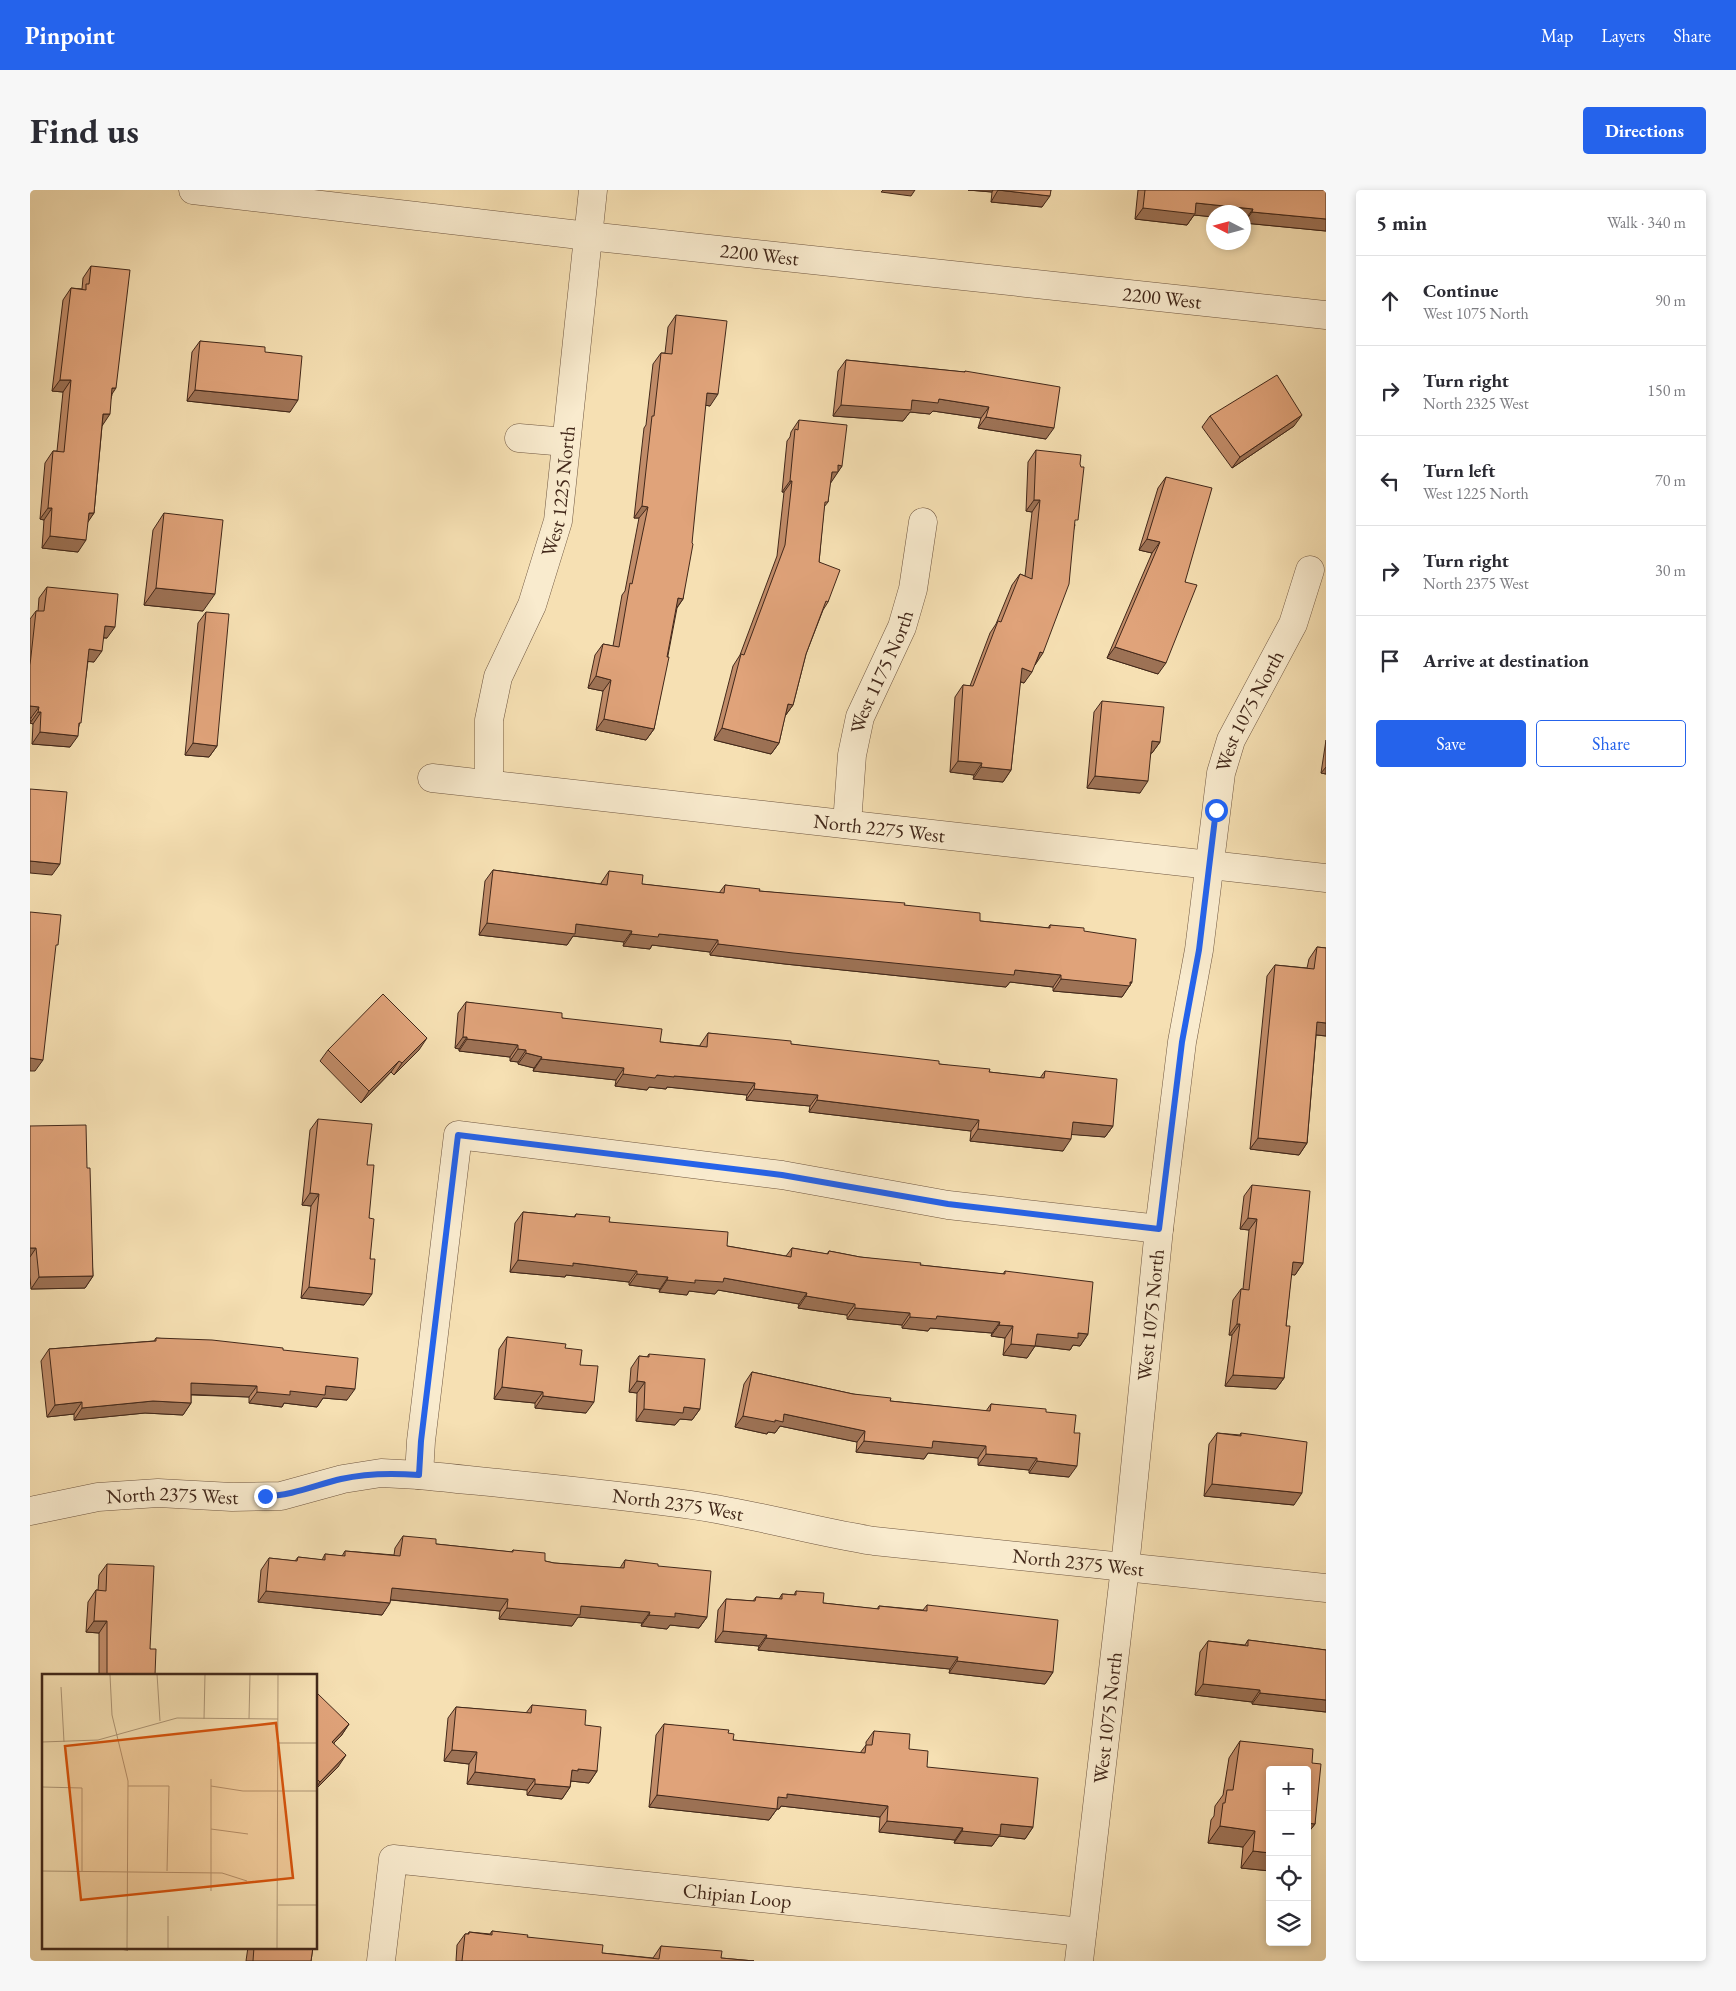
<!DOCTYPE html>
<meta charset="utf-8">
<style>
:root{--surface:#fff;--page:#f7f7f7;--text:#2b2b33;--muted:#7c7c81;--line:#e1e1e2;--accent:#2563eb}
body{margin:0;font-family:"EB Garamond",serif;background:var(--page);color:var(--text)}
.controls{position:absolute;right:15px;bottom:15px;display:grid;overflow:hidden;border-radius:5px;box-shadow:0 2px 8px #0003}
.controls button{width:45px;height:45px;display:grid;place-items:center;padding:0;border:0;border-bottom:1px solid var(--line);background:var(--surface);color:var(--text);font:25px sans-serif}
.compass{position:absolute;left:1176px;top:15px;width:45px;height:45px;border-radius:50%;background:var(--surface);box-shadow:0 2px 8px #0003;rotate:276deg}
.stop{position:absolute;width:15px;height:15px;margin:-11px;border:4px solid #2563eb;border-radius:50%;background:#fff}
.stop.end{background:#2563eb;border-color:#fff;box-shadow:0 1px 5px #0008}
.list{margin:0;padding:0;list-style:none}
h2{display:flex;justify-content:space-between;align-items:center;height:65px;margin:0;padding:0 20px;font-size:21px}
h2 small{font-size:16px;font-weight:400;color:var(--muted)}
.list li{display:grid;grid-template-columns:32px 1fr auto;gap:15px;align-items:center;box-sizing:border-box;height:90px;padding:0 20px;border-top:1px solid var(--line)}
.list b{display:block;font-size:19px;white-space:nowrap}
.list p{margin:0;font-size:16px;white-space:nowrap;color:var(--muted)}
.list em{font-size:16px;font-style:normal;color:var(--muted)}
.actions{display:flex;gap:10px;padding:15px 20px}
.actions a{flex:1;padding:11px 0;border:1px solid var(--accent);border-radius:5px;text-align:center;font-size:18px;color:var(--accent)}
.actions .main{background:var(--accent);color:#fff}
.icon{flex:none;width:28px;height:28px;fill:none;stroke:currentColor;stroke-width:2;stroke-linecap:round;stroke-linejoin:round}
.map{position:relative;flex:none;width:1296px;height:1771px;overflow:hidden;border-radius:5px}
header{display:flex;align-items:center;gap:30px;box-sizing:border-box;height:70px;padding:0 25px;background:var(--accent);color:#fff}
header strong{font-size:24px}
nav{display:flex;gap:28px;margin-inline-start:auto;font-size:18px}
.intro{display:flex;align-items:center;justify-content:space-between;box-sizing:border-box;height:120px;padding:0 30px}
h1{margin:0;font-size:35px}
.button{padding:12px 22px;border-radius:5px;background:var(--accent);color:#fff;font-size:18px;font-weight:700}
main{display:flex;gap:30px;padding:0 30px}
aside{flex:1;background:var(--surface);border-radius:5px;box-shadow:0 2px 8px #0003}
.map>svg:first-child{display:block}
</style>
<header>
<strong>Pinpoint</strong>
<nav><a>Map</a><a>Layers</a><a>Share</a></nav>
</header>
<div class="intro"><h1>Find us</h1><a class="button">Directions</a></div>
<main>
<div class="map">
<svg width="1296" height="1771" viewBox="0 0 1296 1771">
<rect width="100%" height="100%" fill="#f6e0b3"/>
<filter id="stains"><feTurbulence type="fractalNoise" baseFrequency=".004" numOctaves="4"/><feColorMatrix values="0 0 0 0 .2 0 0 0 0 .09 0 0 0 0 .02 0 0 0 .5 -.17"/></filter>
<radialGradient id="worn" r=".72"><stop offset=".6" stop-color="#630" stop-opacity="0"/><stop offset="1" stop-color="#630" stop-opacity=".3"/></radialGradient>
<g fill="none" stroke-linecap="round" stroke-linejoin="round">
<g stroke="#6f5640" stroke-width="29">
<g id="minor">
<path d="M 489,248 L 536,252"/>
<path id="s1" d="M 402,588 L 1296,688"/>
<path id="s2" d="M 459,593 L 459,530 L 468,487 L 502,415 L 528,331 L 563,0"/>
<path id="s3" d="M 817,634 L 822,565 L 830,527 L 872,437 L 883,399 L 893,332"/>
<path d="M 389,1285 L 391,1251 L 428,945 L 752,985 L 918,1015 L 1129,1039"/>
<path id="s4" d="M 0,1321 L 68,1307 L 128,1303 L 202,1307 L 251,1306 L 313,1289 L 351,1283 L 389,1285 C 477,1294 566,1302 654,1314 C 718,1322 780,1341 844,1351 L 1296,1398"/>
<path id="s5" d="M 351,1771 L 363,1669 L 1052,1742"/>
<path id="s6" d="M 1049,1771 L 1095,1377 L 1129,1039 L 1152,852 L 1169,760 L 1191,583 L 1201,550 L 1263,434 L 1280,380"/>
</g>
</g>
<g stroke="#6f5640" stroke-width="29">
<g id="tertiary">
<path id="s7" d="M 163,0 L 558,46 L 1296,125"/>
</g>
</g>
<use href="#minor" stroke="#f9ebce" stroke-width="28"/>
<use href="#tertiary" stroke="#f9ebce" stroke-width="28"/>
</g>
<g fill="#c18c69" stroke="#42281a">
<path d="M 938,0 L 1021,0 L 1012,17 L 961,12 L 962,2 Z"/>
<path d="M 1108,0 L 1296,0 L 1296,41 L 1214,33 L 1215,30 L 1214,30 L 1214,22 L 1184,22 L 1184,27 L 1164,25 L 1157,35 L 1105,29 Z"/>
<path d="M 61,76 L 82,205 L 72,236 L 64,323 L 58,331 L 48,362 L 12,358 L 14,330 L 10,329 L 15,273 L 23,261 L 27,261 L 33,202 L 22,201 L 33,110 L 41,98 L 52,99 L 53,88 Z"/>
<path d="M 646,125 L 680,216 L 675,215 L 653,409 L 647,418 L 624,539 L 616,550 L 566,540 L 573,501 L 558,498 L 565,465 L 573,454 L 583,456 L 592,405 L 595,401 L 609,328 L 604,328 L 614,238 L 616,235 L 623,174 L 631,163 L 635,163 L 638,137 Z"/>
<path d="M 170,151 L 235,162 L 260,222 L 157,211 L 162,162 Z"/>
<path d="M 816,170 L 934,182 L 935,181 L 1016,249 L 948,238 L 951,228 L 903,221 L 900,224 L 880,222 L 873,231 L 803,226 L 808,181 Z"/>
<path d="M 1180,226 L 1264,236 L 1202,278 L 1172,237 Z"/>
<path d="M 769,230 L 812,276 L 800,293 L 798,312 L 794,317 L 789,372 L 798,412 L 793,420 L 776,464 L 763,515 L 755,526 L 749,553 L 741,564 L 684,550 L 703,476 L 710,465 L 747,366 L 754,302 L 752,302 L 757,251 L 760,247 L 761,242 Z"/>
<path d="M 1006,260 L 1045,335 L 1005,474 L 994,493 L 990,492 L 981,580 L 973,592 L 943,589 L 944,585 L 920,582 L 925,507 L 933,495 L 940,496 L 960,443 L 966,434 L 982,395 L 990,384 L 995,386 L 1002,322 L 996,321 L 998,272 Z"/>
<path d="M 1136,287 L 1155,392 L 1128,484 L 1077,468 L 1122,363 L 1109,360 L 1128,298 Z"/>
<path d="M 134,323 L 173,421 L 114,415 L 123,340 Z"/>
<path d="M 17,397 L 77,448 L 73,448 L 64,472 L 58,471 L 49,536 L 40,557 L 2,554 L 3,534 L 0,533 L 1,528 L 0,528 L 0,429 L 6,421 L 8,421 L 9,408 Z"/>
<path d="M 176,422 L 187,556 L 179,567 L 155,565 L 168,433 Z"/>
<path d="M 1072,511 L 1130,552 L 1122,563 L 1121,563 L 1110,603 L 1057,598 L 1064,522 Z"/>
<path d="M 1296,550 L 1296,584 L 1291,583 Z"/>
<path d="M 463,680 L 571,694 L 571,693 L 579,681 L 612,694 L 689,703 L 695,695 L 729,701 L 874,715 L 950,731 L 1018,738 L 1020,735 L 1054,741 L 1102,792 L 1092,807 L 1023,801 L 1023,797 L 980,792 L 976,797 L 755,774 L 680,765 L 680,762 L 622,755 L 620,759 L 593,756 L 594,752 L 543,746 L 537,755 L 449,745 L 455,691 Z"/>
<path d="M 1287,757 L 1296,758 L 1296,846 L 1286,845 L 1277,953 L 1269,965 L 1220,959 L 1237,786 L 1245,775 L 1277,778 L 1279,769 Z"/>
<path d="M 436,812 L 532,828 L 630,852 L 670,856 L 670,855 L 678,843 L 909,874 L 959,882 L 1010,888 L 1015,881 L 1083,936 L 1075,947 L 1041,944 L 1033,961 L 940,951 L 941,941 L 779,922 L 780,916 L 716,910 L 717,905 L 637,897 L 636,899 L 619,897 L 617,900 L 585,896 L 586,890 L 503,881 L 504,878 L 488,874 L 488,872 L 480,871 L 480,867 L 429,861 L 429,859 L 425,858 L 428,823 Z"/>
<path d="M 298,860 L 389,860 L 364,885 L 361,882 L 331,913 L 290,871 Z"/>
<path d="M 288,929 L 337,975 L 340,1069 L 334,1115 L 271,1108 L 281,1016 L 272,1015 L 280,940 Z"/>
<path d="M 0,936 L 57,978 L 63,1086 L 55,1098 L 1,1099 L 0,1087 Z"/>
<path d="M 1222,995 L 1273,1073 L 1265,1085 L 1261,1084 L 1256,1136 L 1254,1188 L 1246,1199 L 1195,1196 L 1202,1145 L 1199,1145 L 1203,1110 L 1211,1099 L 1213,1099 L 1219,1040 L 1210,1039 L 1214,1006 Z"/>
<path d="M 493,1022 L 544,1027 L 546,1024 L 579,1032 L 697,1056 L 756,1066 L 762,1058 L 797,1064 L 799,1061 L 830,1067 L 890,1075 L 973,1084 L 975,1081 L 1058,1144 L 1050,1156 L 1043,1155 L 1040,1160 L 1005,1156 L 997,1168 L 973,1165 L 975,1148 L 961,1146 L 962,1143 L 900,1138 L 898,1141 L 872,1138 L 872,1135 L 817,1129 L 817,1125 L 768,1118 L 769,1114 L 688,1100 L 685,1104 L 659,1101 L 657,1105 L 629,1102 L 630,1099 L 599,1095 L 599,1092 L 536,1085 L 535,1087 L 480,1082 L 485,1033 Z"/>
<path d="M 477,1147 L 535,1158 L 550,1175 L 556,1223 L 505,1218 L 505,1213 L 464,1209 L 469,1159 Z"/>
<path d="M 126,1148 L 253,1160 L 317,1210 L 293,1208 L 287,1217 L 254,1213 L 252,1217 L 219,1213 L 219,1207 L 161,1205 L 161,1213 L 153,1225 L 115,1223 L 44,1230 L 44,1224 L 17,1227 L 11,1171 L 19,1159 L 124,1151 Z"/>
<path d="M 619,1164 L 670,1219 L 662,1230 L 650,1229 L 645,1235 L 606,1231 L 607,1203 L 599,1202 L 601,1178 L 609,1166 L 617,1167 Z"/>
<path d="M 722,1182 L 823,1204 L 860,1211 L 956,1221 L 961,1214 L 1016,1222 L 1039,1287 L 999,1283 L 999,1280 L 948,1275 L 948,1268 L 898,1263 L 894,1269 L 826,1262 L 827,1252 L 750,1236 L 745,1243 L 738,1242 L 737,1244 L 705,1237 L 714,1194 Z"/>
<path d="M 1187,1243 L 1210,1245 L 1211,1243 L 1264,1315 L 1174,1306 L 1179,1254 Z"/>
<path d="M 373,1346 L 406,1354 L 481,1362 L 483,1360 L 515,1371 L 524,1373 L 590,1378 L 595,1370 L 628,1376 L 677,1427 L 669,1438 L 640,1435 L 637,1439 L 611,1436 L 612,1433 L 548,1427 L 542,1436 L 469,1429 L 470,1421 L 361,1410 L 352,1425 L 228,1412 L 231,1380 L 239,1368 L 265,1371 L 268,1367 L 292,1370 L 295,1364 L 312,1366 L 315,1361 L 364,1365 L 365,1358 Z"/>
<path d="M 77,1374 L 120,1459 L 125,1485 L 69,1485 L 69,1443 L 56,1442 L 58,1412 L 66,1400 L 68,1400 L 69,1385 Z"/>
<path d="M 766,1401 L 793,1413 L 847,1419 L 849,1416 L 893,1420 L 897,1415 L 1023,1482 L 1015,1494 L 919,1483 L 920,1479 L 728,1460 L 729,1456 L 685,1452 L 688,1420 L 696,1409 L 723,1411 L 726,1407 L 749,1409 L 752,1404 L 764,1405 Z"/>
<path d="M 1218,1450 L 1296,1460 L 1296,1522 L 1222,1514 L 1222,1512 L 1165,1505 L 1170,1462 L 1178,1451 L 1215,1455 Z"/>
<path d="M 286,1505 L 319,1534 L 311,1546 L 304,1553 L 308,1577 L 286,1599 Z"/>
<path d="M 502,1515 L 555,1535 L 567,1581 L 559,1593 L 541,1591 L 540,1597 L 532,1609 L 497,1605 L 497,1600 L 437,1594 L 439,1574 L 414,1571 L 418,1528 L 426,1517 L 496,1523 Z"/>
<path d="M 634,1534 L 698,1543 L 703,1550 L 830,1563 L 836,1555 L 836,1552 L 844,1541 L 879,1559 L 897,1577 L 1003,1637 L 995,1649 L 969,1646 L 962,1656 L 924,1653 L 925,1650 L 849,1642 L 850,1627 L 751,1616 L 749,1619 L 747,1619 L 739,1630 L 619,1617 L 626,1545 Z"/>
<path d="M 1210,1551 L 1282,1573 L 1285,1634 L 1277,1644 L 1277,1580 L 1240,1681 L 1211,1678 L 1213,1657 L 1178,1653 L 1181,1630 L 1184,1626 L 1185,1616 L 1193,1605 L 1199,1568 Z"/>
<path d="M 462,1741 L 497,1747 L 572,1763 L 623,1768 L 631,1756 L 691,1768 L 724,1771 L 426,1771 L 427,1755 L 435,1744 L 438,1744 L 439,1742 L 460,1744 Z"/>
<path d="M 218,1757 L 283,1757 L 281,1771 L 216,1771 Z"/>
</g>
<g fill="#9d7255" stroke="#42281a">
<path d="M 853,0 L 885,0 L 881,6 L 851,2 Z"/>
<path d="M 938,0 L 963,0 L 962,2 Z"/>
<path d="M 968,0 L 1020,6 L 1012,17 L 961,12 Z"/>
<path d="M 1166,13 L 1223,19 L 1215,30 L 1214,30 L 1214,22 L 1184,22 L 1184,27 L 1164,25 L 1157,35 L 1105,29 L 1113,18 Z"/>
<path d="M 1222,22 L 1296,29 L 1296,41 L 1214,33 Z"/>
<path d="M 30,190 L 41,190 L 33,202 L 22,201 Z"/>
<path d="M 82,198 L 86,198 L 78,210 Z"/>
<path d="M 165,200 L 268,210 L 260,222 L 157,211 Z"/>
<path d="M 677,203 L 688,204 L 680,216 L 669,214 Z"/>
<path d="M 909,209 L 959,217 L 951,228 L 903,221 L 900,224 L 880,222 L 873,231 L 803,226 L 811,215 Z"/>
<path d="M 73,224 L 80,224 L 72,236 Z"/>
<path d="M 1272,225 L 1264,236 L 1202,278 L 1210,267 Z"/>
<path d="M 956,227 L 1024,238 L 1016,249 L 948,238 Z"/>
<path d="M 808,275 L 812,276 L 800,294 L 802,282 Z"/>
<path d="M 760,291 L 762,291 L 754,302 L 752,302 Z"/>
<path d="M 1004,310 L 1010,310 L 1002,322 L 996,321 Z"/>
<path d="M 612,316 L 618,317 L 609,328 L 604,328 Z"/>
<path d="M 18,318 L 22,318 L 14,330 L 10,329 Z"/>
<path d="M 59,323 L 64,323 L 56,335 Z"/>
<path d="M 20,346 L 56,350 L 48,362 L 12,358 Z"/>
<path d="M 1117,349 L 1130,352 L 1122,363 L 1109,360 Z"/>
<path d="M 126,398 L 185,404 L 173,421 L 114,415 Z"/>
<path d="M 648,408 L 653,409 L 645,420 Z"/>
<path d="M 75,436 L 85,437 L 77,448 L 67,447 Z"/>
<path d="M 1085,457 L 1136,473 L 1128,484 L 1077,468 Z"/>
<path d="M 59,459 L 72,461 L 64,472 L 51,471 Z"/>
<path d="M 1010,462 L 1013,463 L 1005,475 Z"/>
<path d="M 992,478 L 1002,482 L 994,493 L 984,489 Z"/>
<path d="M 566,486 L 581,490 L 573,501 L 558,498 Z"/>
<path d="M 758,514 L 763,515 L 755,526 Z"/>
<path d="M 0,516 L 9,517 L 1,528 L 0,528 Z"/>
<path d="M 8,522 L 11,522 L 3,534 L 0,533 Z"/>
<path d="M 574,529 L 624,539 L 616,550 L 566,540 Z"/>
<path d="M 692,538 L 749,553 L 741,564 L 684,550 Z"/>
<path d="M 10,542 L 48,546 L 40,557 L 2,554 Z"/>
<path d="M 1122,551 L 1130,552 L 1122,563 L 1114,562 Z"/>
<path d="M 163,553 L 187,556 L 179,567 L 155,565 Z"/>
<path d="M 928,571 L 952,573 L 944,585 L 920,582 Z"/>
<path d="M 951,577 L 981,580 L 973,592 L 943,589 Z"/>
<path d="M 1296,577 L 1296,584 L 1291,583 Z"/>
<path d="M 1065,586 L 1118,591 L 1110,603 L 1057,598 Z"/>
<path d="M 0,671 L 30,674 L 22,685 L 0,683 Z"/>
<path d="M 457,733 L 546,734 L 602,741 L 594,752 L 543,746 L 537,755 L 449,745 Z"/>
<path d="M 601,744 L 629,744 L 688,750 L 680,762 L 622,755 L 620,759 L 593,756 Z"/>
<path d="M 688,754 L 985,780 L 1031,785 L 1023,797 L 980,792 L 976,797 L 755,774 L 680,765 Z"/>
<path d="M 1031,789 L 1100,792 L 1102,792 L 1092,807 L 1023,801 Z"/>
<path d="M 1287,832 L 1296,833 L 1296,846 L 1279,844 Z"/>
<path d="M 433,847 L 437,847 L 429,859 L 425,858 Z"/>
<path d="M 397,848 L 389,860 L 364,885 L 372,873 Z"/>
<path d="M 437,849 L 488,855 L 480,867 L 429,861 Z"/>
<path d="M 488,859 L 496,860 L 488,872 L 480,871 Z"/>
<path d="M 496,863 L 512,867 L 504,878 L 488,874 Z"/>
<path d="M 0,868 L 13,870 L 5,881 L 0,881 Z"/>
<path d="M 511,869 L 594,878 L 586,890 L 503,881 Z"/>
<path d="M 369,871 L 361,882 L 331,913 L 339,901 Z"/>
<path d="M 593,884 L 644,886 L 725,893 L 717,905 L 637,897 L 636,899 L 619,897 L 617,900 L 585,896 Z"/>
<path d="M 724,899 L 788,905 L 780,916 L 716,910 Z"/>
<path d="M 787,910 L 949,930 L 941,941 L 779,922 Z"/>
<path d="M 1043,932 L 1083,936 L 1075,947 L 1035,944 Z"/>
<path d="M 948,939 L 1041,949 L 1033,961 L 940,951 Z"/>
<path d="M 1228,948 L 1277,953 L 1269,965 L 1220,959 Z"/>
<path d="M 280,1003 L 289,1004 L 281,1016 L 272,1015 Z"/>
<path d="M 1218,1028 L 1227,1029 L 1219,1040 L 1210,1039 Z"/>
<path d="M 0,1058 L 6,1058 L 0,1067 Z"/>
<path d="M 488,1070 L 543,1073 L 607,1081 L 599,1092 L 536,1085 L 535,1087 L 480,1082 Z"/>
<path d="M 1263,1072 L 1273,1073 L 1265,1085 L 1255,1084 Z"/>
<path d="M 607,1084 L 638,1087 L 630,1099 L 599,1095 Z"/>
<path d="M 63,1086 L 55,1098 L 1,1099 L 9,1087 Z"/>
<path d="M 694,1088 L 777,1103 L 769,1114 L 688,1100 L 685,1104 L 659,1101 L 657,1105 L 629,1102 L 637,1090 Z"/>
<path d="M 279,1097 L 342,1104 L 334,1115 L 271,1108 Z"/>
<path d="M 776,1106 L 825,1114 L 817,1125 L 768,1118 Z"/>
<path d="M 825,1118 L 880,1123 L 872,1135 L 817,1129 Z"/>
<path d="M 907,1126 L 970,1132 L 962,1143 L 900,1138 L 898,1141 L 872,1138 L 880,1127 Z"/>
<path d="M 1207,1134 L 1210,1134 L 1202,1145 L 1199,1145 Z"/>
<path d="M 969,1135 L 983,1136 L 975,1148 L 961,1146 Z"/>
<path d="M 1048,1143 L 1058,1144 L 1050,1156 L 1043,1155 L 1040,1160 L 999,1155 L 1007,1144 Z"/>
<path d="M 981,1154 L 1005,1156 L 997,1168 L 973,1165 Z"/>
<path d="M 1203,1185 L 1254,1188 L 1246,1199 L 1195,1196 Z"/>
<path d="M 607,1191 L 615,1192 L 607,1203 L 599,1202 Z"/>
<path d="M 161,1193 L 227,1196 L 219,1207 L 153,1204 Z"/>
<path d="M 296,1196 L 325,1199 L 317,1210 L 293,1208 L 287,1217 L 254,1213 L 252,1217 L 219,1213 L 227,1202 L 260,1201 Z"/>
<path d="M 472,1197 L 513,1202 L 505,1213 L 464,1209 Z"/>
<path d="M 513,1206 L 564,1212 L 556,1223 L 505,1218 Z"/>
<path d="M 123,1211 L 161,1213 L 153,1225 L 115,1223 L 44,1230 L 52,1218 Z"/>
<path d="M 52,1212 L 44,1224 L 17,1227 L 25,1215 Z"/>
<path d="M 654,1217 L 670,1219 L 662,1230 L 650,1229 L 645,1235 L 606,1231 L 614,1219 Z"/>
<path d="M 754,1224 L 835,1241 L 827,1252 L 750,1236 L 745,1243 L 738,1242 L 737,1244 L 705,1237 L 713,1226 L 745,1230 Z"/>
<path d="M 834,1251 L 903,1251 L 956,1256 L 948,1268 L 898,1263 L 894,1269 L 826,1262 Z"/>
<path d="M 956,1264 L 1007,1268 L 999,1280 L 948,1275 Z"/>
<path d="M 1007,1271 L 1047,1276 L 1039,1287 L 999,1283 Z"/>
<path d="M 1182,1294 L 1272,1303 L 1264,1315 L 1174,1306 Z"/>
<path d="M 362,1398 L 478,1409 L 470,1421 L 354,1409 Z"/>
<path d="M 236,1401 L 360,1413 L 352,1425 L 228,1412 Z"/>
<path d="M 551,1416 L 620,1422 L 612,1433 L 548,1427 L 542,1436 L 469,1429 L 477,1418 Z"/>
<path d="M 645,1423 L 677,1427 L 669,1438 L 640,1435 L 637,1439 L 611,1436 L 619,1425 Z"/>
<path d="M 64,1431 L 77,1431 L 69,1443 L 56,1442 Z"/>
<path d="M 693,1441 L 737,1445 L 729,1456 L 685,1452 Z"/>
<path d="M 736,1448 L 928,1467 L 920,1479 L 728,1460 Z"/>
<path d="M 927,1471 L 1023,1482 L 1015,1494 L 919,1483 Z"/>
<path d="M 1173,1494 L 1230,1500 L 1222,1512 L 1165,1505 Z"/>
<path d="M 1230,1503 L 1296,1510 L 1296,1522 L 1222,1514 Z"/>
<path d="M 319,1534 L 311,1546 L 294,1563 L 302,1552 Z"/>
<path d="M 422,1560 L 447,1562 L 439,1574 L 414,1571 Z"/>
<path d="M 316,1565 L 308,1577 L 286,1599 L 286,1598 L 290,1592 Z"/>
<path d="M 548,1579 L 567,1581 L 559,1593 L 541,1591 L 540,1592 L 542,1580 Z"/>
<path d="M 445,1582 L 505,1589 L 497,1600 L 437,1594 Z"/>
<path d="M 505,1594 L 540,1597 L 532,1609 L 497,1605 Z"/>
<path d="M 757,1604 L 858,1616 L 850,1627 L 751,1616 L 749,1619 L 747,1619 L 739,1630 L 619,1617 L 627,1605 L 748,1607 Z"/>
<path d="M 857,1631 L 933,1638 L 925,1650 L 849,1642 Z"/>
<path d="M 1277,1633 L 1285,1634 L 1277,1644 Z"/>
<path d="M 971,1634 L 1003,1637 L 995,1649 L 969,1646 L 962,1656 L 924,1653 L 932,1641 Z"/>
<path d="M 1190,1636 L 1225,1641 L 1213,1657 L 1178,1653 Z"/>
<path d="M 1223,1661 L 1240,1663 L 1240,1681 L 1211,1678 Z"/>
<path d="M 69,1757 L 100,1757 L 98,1760 Z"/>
</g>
<g fill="#e0a37a" stroke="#42281a">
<path d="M 968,0 L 1021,0 L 1020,6 Z"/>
<path d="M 1115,0 L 1296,0 L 1296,29 L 1222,22 L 1223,19 L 1166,13 L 1165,24 L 1113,18 Z"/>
<path d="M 61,76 L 100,80 L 86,198 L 82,198 L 80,224 L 73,224 L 64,323 L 59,323 L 56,350 L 20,346 L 22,318 L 18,318 L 23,261 L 34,262 L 41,190 L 30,190 L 41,98 L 56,100 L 56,94 L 59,94 Z"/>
<path d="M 646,125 L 697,131 L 688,204 L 677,203 L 662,353 L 663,354 L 653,409 L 648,408 L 637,467 L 639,467 L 624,539 L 574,529 L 581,490 L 566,486 L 573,454 L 589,457 L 600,393 L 602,394 L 618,317 L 612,316 L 622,226 L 624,226 L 631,163 L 642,164 Z"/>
<path d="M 170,151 L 235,157 L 235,162 L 272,166 L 268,210 L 165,200 Z"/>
<path d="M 816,170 L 935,182 L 935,181 L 1030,197 L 1024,238 L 956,227 L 959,217 L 909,209 L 908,213 L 882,210 L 881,220 L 811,215 Z"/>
<path d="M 1247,185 L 1272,225 L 1210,267 L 1180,226 Z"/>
<path d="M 769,230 L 817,235 L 812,276 L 808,275 L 808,282 L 802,282 L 798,312 L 795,312 L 789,372 L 810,380 L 798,412 L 796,411 L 776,464 L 763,515 L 758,514 L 749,553 L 692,538 L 711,464 L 714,465 L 755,355 L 762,291 L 760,291 L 765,239 L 768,240 Z"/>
<path d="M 1006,260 L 1051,265 L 1050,274 L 1051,277 L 1054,277 L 1048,330 L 1045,330 L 1039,394 L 1013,463 L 1010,462 L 1002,482 L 992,478 L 981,580 L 951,577 L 952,573 L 928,571 L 933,495 L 943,496 L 968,431 L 971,432 L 990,384 L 1002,389 L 1010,310 L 1004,310 Z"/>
<path d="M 1136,287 L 1182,298 L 1155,392 L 1167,395 L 1136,473 L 1085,457 L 1130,352 L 1117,349 Z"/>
<path d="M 134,323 L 193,330 L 185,404 L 126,398 Z"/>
<path d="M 17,397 L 88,404 L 85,437 L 75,436 L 72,461 L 59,459 L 51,533 L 49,533 L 48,546 L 10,542 L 11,522 L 8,522 L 9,517 L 0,516 L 0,475 L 6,421 L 14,421 Z"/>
<path d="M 176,422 L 199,424 L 187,556 L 163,553 Z"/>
<path d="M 1072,511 L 1134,517 L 1130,552 L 1122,551 L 1118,591 L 1065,586 Z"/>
<path d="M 0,599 L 37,602 L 30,674 L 0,671 Z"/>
<path d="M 463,680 L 577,695 L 579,681 L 613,685 L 612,694 L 694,703 L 695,695 L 730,699 L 729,701 L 875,713 L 874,715 L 950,723 L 950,731 L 1020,738 L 1020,735 L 1054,738 L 1054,741 L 1106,749 L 1102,792 L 1100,792 L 1100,796 L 1031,789 L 1031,785 L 985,780 L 984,785 L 763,763 L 688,754 L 688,750 L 629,744 L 628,747 L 601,744 L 602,741 L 546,734 L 545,744 L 457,733 Z"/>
<path d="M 0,722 L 31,725 L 28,755 L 26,755 L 13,870 L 0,868 Z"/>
<path d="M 1287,757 L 1296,758 L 1296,833 L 1287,832 L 1277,953 L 1228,948 L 1245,775 L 1284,779 Z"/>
<path d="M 353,804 L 397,848 L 372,873 L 369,871 L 339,901 L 298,860 Z"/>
<path d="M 436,812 L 532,823 L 532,828 L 632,839 L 630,852 L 677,857 L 678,843 L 761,851 L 761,854 L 909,871 L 909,874 L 960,879 L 959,882 L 1014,888 L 1015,881 L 1087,889 L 1083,936 L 1043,932 L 1041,949 L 948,939 L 949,930 L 787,910 L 788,905 L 724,899 L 725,893 L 644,886 L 644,887 L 627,885 L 625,888 L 593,884 L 594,878 L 511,869 L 512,867 L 496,863 L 496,860 L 488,859 L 488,855 L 437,849 L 437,847 L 433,847 Z"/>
<path d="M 288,929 L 342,934 L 337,975 L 344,975 L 339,1028 L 344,1029 L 340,1069 L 345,1069 L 342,1104 L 279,1097 L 289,1004 L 280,1003 Z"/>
<path d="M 56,935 L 57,978 L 60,978 L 63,1086 L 9,1087 L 6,1058 L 0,1058 L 0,936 Z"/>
<path d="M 1222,995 L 1280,1001 L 1273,1073 L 1263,1072 L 1256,1136 L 1260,1136 L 1254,1188 L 1203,1185 L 1210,1134 L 1207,1134 L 1211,1099 L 1219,1100 L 1227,1029 L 1218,1028 Z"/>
<path d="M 493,1022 L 545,1027 L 546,1024 L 580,1027 L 579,1032 L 698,1042 L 697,1056 L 761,1067 L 762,1058 L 798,1064 L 799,1061 L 830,1067 L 891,1073 L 890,1075 L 975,1084 L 975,1081 L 1063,1092 L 1058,1144 L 1048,1143 L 1048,1148 L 1007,1144 L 1005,1156 L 981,1154 L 983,1136 L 969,1135 L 970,1132 L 907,1126 L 906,1129 L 880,1127 L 880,1123 L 825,1118 L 825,1114 L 776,1106 L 777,1103 L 694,1088 L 693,1092 L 665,1090 L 665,1093 L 637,1090 L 638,1087 L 607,1084 L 607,1081 L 543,1073 L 543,1076 L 488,1070 Z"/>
<path d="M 477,1147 L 536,1154 L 535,1158 L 552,1160 L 550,1175 L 568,1176 L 564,1212 L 513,1206 L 513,1202 L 472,1197 Z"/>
<path d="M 126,1148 L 182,1150 L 253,1158 L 253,1160 L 328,1168 L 325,1199 L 296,1196 L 295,1205 L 260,1201 L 260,1205 L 227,1202 L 227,1196 L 161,1193 L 161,1213 L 123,1211 L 52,1218 L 52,1212 L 25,1215 L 19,1159 L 126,1151 Z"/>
<path d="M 619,1164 L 675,1169 L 670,1219 L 654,1217 L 653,1223 L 614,1219 L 615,1192 L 607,1191 L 609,1166 L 619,1167 Z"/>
<path d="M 722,1182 L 823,1204 L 861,1208 L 860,1211 L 960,1221 L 961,1214 L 1016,1219 L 1016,1222 L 1046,1225 L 1044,1243 L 1050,1243 L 1047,1276 L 1007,1271 L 1007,1268 L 956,1264 L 956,1256 L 903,1251 L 902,1258 L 834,1251 L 835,1241 L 754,1224 L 753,1232 L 745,1230 L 745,1232 L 713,1226 Z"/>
<path d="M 1187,1243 L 1211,1246 L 1211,1243 L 1277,1252 L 1272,1303 L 1182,1294 Z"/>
<path d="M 373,1346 L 406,1349 L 406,1354 L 483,1362 L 483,1360 L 515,1363 L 515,1371 L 524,1373 L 594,1378 L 595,1370 L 628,1374 L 628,1376 L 681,1381 L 677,1427 L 645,1423 L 645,1427 L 619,1425 L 620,1422 L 551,1416 L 550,1425 L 477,1418 L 478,1409 L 362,1398 L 360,1413 L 236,1401 L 239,1368 L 267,1371 L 268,1367 L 295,1370 L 295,1364 L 315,1366 L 315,1361 L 370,1366 Z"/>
<path d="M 77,1374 L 124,1376 L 120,1459 L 126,1459 L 125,1485 L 77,1485 L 77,1431 L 64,1431 L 66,1400 L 76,1401 Z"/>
<path d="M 766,1401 L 794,1403 L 793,1413 L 849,1419 L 849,1416 L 897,1421 L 897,1415 L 1028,1430 L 1023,1482 L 927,1471 L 928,1467 L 736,1448 L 737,1445 L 693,1441 L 696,1409 L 725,1411 L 726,1407 L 752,1409 L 752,1404 L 766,1405 Z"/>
<path d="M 1218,1450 L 1296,1460 L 1296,1510 L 1230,1503 L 1230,1500 L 1173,1494 L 1178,1451 L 1218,1456 Z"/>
<path d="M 288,1504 L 319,1534 L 302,1552 L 316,1565 L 290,1592 L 286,1588 L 286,1505 Z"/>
<path d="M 502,1515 L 556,1520 L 555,1535 L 571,1537 L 567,1581 L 548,1579 L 548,1581 L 542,1580 L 540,1597 L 505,1594 L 505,1589 L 445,1582 L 447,1562 L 422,1560 L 426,1517 L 501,1523 Z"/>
<path d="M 634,1534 L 699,1540 L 698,1543 L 704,1544 L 703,1550 L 835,1563 L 836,1555 L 842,1555 L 844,1541 L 880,1544 L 879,1559 L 898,1561 L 897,1577 L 1008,1588 L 1003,1637 L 971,1634 L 970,1645 L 932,1641 L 933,1638 L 857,1631 L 858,1616 L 757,1604 L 757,1608 L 748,1607 L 747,1619 L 627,1605 Z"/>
<path d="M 1210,1551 L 1283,1559 L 1282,1573 L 1291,1574 L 1285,1634 L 1277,1633 L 1277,1580 L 1240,1580 L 1240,1663 L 1223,1661 L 1225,1641 L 1190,1636 L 1193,1613 L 1195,1613 L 1197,1600 L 1203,1600 Z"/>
<path d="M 462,1741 L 498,1745 L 497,1747 L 573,1755 L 572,1763 L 629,1769 L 631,1756 L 692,1761 L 691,1768 L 724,1771 L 432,1771 L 435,1744 L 439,1744 L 439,1742 L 462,1745 Z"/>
<path d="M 224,1757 L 283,1757 L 281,1771 L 223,1771 Z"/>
</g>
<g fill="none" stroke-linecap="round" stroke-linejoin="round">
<path stroke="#2563eb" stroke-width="6" d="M 235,1306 C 261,1306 286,1295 311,1289 C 337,1283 363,1283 389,1285 L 391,1251 L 428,945 L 752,985 L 918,1014 L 1129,1039 L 1152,852 L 1169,760 L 1186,620"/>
</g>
<g text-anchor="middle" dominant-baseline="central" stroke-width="4" stroke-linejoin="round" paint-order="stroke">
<g font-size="20" fill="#42281a" stroke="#f9ebce">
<text stroke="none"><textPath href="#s7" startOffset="570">2200 West</textPath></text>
<text stroke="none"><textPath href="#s7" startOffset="975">2200 West</textPath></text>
<text stroke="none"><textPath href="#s2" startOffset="304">West 1225 North</textPath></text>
<text stroke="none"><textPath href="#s3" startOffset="158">West 1175 North</textPath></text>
<text stroke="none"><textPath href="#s6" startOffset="1265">West 1075 North</textPath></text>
<text stroke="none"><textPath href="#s1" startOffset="450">North 2275 West</textPath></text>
<text stroke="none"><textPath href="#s6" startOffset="650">West 1075 North</textPath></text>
<text stroke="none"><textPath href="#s4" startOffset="144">North 2375 West</textPath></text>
<text stroke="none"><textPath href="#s4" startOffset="654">North 2375 West</textPath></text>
<text stroke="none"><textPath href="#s4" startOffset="1059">North 2375 West</textPath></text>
<text stroke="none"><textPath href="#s6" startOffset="245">West 1075 North</textPath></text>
<text stroke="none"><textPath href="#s5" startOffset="449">Chipian Loop</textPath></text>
</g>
</g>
<g transform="translate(12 1484)">
<rect width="275" height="275" fill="#f6e0b3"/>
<path fill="none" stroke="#ae9676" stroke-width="1" d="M 115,0 L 118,47M 68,1 L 70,41 L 86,107 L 85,275M 19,13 L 22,68M 162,45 L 163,0M 207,45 L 208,0M 0,68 L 56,66 L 135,44 L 236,45M 236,69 L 275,69M 86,112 L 127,112 L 125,197M 169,112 L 201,117 L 275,117M 0,113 L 40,114 L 40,197M 169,155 L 206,160M 0,197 L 180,199 L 205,207M 169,217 L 169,105M 236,231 L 275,231M 126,242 L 126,275M 235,275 L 236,0"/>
<path fill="#d7540d" fill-opacity="0.15" stroke="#d7540d" stroke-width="2.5" d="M 234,49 L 251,204 L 39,226 L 23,72 Z"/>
<rect width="275" height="275" fill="none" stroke="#42281a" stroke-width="2.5"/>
</g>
<rect width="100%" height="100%" filter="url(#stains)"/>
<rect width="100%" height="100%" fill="url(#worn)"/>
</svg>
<div class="controls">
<button>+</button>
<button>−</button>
<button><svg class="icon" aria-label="locate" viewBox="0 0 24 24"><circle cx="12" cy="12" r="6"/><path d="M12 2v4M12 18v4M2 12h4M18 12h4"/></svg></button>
<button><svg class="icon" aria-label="layers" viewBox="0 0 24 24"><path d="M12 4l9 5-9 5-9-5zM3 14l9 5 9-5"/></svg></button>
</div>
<svg class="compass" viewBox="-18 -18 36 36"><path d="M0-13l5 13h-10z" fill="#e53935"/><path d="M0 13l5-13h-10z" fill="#7c7c81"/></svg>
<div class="stop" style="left:1186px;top:620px"></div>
<div class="stop end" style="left:235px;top:1306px"></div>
</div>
<aside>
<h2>5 min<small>Walk · 340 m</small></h2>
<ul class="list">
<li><svg class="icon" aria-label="ahead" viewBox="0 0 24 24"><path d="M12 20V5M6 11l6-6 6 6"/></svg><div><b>Continue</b><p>West 1075 North</p></div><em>90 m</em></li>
<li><svg class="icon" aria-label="right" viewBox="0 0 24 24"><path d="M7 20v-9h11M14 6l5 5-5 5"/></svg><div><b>Turn right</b><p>North 2325 West</p></div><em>150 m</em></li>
<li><svg class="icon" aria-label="left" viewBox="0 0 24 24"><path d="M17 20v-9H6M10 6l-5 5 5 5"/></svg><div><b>Turn left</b><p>West 1225 North</p></div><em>70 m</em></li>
<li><svg class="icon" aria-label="right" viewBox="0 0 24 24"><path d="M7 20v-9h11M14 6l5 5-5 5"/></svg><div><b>Turn right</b><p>North 2375 West</p></div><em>30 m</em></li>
<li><svg class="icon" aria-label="arrive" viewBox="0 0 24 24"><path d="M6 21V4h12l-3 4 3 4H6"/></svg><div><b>Arrive at destination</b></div></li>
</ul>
<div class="actions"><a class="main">Save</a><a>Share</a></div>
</aside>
</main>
